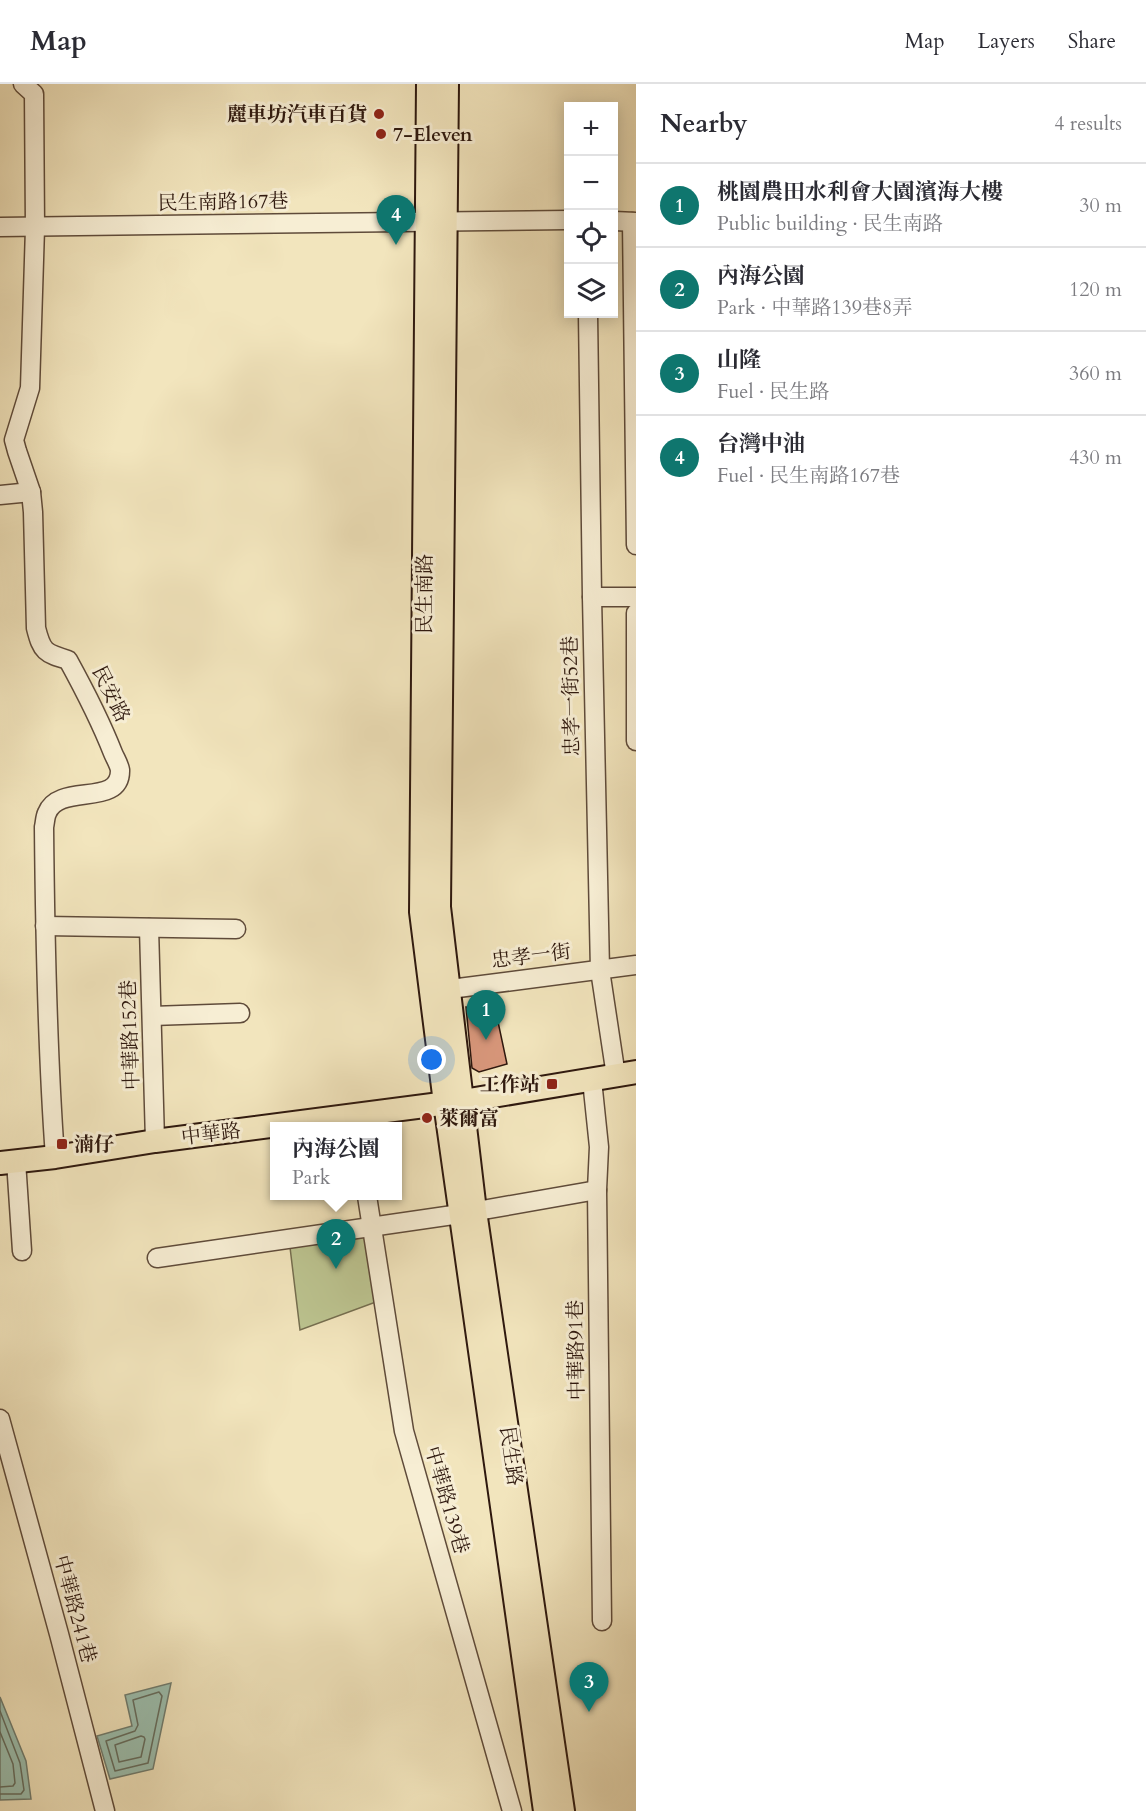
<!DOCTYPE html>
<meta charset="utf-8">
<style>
:root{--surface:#fff;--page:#f2f2f3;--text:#2b2b33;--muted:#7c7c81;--line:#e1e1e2;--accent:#0f766e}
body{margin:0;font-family:Cardo,"Noto Serif TC",serif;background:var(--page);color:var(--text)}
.controls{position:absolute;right:18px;top:18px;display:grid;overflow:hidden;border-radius:0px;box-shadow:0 3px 15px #0003}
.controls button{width:54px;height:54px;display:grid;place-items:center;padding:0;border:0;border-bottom:2px solid var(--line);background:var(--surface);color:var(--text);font:30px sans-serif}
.you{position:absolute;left:432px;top:976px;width:21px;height:21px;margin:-15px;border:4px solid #fff;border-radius:50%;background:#1a73e8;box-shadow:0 0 0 9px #1a73e833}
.badge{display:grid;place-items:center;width:39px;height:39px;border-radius:50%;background:var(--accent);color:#fff;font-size:20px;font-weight:700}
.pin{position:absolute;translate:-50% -50px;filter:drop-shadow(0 2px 3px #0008)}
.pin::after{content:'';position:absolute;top:32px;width:21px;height:18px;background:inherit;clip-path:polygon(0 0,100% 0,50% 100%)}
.popup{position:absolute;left:270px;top:1038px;width:132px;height:78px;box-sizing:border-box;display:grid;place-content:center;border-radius:0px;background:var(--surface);filter:drop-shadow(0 2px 4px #0005);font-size:20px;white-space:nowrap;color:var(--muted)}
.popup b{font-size:22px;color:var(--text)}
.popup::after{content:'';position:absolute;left:50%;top:100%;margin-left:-12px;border:12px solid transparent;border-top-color:var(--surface)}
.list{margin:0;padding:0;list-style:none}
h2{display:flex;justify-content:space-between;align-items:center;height:78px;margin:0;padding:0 24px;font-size:26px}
h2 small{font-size:20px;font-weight:400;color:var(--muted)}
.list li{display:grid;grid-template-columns:39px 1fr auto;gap:18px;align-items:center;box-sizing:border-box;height:84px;padding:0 24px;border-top:2px solid var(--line)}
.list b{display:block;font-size:22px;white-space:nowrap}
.list p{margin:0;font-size:20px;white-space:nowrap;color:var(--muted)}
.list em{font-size:20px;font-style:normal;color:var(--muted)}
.icon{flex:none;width:33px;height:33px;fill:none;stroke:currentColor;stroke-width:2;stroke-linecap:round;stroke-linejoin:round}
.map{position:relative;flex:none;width:636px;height:1727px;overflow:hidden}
header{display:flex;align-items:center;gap:36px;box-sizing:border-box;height:84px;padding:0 30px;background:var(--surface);border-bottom:2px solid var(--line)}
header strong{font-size:28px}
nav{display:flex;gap:33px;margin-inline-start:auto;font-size:21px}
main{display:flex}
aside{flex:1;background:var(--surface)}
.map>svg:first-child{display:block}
</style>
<header>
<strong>Map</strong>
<nav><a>Map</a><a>Layers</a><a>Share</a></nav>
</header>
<main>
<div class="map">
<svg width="636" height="1727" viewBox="0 0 636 1727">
<rect width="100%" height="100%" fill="#f2e5bd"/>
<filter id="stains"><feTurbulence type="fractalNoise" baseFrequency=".00333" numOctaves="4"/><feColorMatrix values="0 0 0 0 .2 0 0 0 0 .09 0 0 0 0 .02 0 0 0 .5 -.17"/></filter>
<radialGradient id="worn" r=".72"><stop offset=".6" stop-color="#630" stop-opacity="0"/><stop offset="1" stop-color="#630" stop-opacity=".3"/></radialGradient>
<path fill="#bcc490" stroke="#756e4f" stroke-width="1.5" d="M 373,1143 L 384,1215 L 300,1246 L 289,1155 Z"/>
<g fill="#9bbfaf" stroke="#6f7c6f" stroke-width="1.5">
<path d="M 171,1599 L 153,1685 L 110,1695 L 97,1652 L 132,1642 L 125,1611 Z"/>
<path d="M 0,1613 L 26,1677 L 31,1715 L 0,1716 Z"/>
</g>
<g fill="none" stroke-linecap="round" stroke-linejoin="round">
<g stroke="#646c5e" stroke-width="1.5">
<path d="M 159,1608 L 162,1612 L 148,1679 L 115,1687 L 106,1657 L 135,1647 L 138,1641 L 133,1616 Z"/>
<path d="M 0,1627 L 20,1679 L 24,1706 L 21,1710 L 0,1710"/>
<path d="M 0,1648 L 13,1680 L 15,1699 L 13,1702 L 0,1703"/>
<path d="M 141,1652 L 144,1653 L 145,1655 L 141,1673 L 119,1678 L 115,1661 Z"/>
</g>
</g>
<path fill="#d7967a" stroke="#2e180e" stroke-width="1.5" d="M 466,923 L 479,924 L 483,933 L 497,933 L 507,980 L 479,988 L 472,984 Z"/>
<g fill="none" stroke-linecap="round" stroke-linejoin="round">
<g stroke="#5f4b3a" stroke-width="21">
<g id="minor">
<path d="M 23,0 L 34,10 L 35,144 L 30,304 L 14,356 L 17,367 L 31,408 L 33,428 L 36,544 C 42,568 45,569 68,576 C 85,607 100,636 113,669 C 115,674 119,680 120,686 C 121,724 59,698 47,729 C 45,733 45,739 44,743 C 45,853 47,963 55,1073"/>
<path d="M 614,137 L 636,138"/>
<path d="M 632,138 L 636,461"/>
<path d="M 0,143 L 568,136"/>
<path d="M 588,230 L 592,513 L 600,886 L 616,992"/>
<path d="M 0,411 L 31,408"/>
<path d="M 592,513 L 636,513"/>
<path d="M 636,529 L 636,657"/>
<path d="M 45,842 L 236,845"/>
<path d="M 149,844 L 155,1057"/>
<path d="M 435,907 L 636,881"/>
<path d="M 152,932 L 240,929"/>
<path d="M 592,996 L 599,1063 L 597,1106 L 602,1537"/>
<path d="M 16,1077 L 22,1167"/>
<path d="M 367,1112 L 404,1347 L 512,1727"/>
<path d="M 157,1174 L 460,1130 L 597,1106"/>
<path d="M 0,1335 L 59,1550 L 105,1727"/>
</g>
</g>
<g stroke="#2e180e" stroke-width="26">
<g id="major">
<path d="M 428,0 L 421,828 L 445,1019 L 545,1727"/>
<path d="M 447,0 L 439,823 L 475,1127 L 563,1727"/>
<path d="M 0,1079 L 55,1073 L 155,1057 L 463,1017 L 636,988"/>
</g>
</g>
<use href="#minor" stroke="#f7eed4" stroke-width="18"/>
<use href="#major" stroke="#f2e5bd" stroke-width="22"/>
</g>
<g fill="#8f2418" stroke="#f7eed4" stroke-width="2">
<circle cx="379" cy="30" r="6"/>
<circle cx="381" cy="50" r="6"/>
<rect x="546" y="994" width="12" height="12" rx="3"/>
<circle cx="427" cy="1034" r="6"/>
<rect x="56" y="1054" width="12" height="12" rx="3"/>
</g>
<g text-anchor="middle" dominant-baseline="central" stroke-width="6" stroke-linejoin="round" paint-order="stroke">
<g font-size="20" font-weight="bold" fill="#2e180e" stroke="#f7eed4" text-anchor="start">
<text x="367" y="30" text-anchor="end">麗車坊汽車百貨</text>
<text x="393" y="50">7-Eleven</text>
<text x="540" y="1000" text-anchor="end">工作站</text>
<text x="439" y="1034">萊爾富</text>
<text x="74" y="1060">湳仔</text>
</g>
<g font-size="20" fill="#2e180e" stroke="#f7eed4">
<text transform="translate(223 118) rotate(-1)">民生南路167巷</text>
<text transform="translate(424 510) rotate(-90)">民生南路</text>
<text transform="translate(111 610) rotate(64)">民安路</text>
<text transform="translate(571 612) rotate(-91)">忠孝一街52巷</text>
<text transform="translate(531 872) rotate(-7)">忠孝一街</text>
<text transform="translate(130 951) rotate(-92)">中華路152巷</text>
<text transform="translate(211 1050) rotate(-7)">中華路</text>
<text transform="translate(576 1266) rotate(-91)">中華路91巷</text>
<text transform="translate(511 1372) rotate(82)">民生路</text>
<text transform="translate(447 1416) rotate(74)">中華路139巷</text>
<text transform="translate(75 1525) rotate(75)">中華路241巷</text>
</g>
</g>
<rect width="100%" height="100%" filter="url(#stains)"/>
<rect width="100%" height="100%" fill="url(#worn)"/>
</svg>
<div class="controls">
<button>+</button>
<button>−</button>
<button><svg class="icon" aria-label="locate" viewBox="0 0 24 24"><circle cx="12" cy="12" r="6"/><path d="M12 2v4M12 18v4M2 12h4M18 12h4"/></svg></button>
<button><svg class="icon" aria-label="layers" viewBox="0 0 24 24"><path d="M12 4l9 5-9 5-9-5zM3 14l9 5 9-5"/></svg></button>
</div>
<div class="you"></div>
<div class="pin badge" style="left:486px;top:956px">1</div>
<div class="pin badge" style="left:336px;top:1185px">2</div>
<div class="popup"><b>內海公園</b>Park</div>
<div class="pin badge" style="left:589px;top:1628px">3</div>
<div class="pin badge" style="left:396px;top:161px">4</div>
</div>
<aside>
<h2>Nearby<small>4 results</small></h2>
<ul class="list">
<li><span class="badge">1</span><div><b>桃園農田水利會大園濱海大樓</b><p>Public building · 民生南路</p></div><em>30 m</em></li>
<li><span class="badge">2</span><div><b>內海公園</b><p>Park · 中華路139巷8弄</p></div><em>120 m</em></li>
<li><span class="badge">3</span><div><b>山隆</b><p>Fuel · 民生路</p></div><em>360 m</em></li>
<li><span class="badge">4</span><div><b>台灣中油</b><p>Fuel · 民生南路167巷</p></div><em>430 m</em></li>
</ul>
</aside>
</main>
